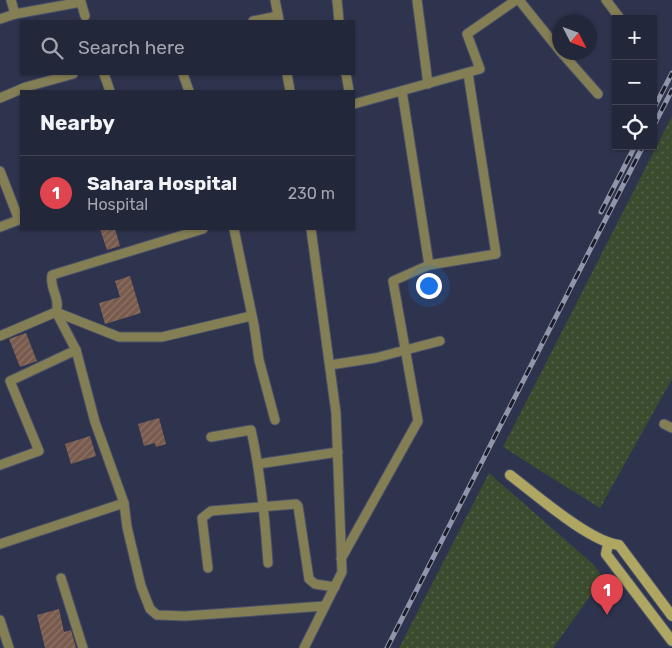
<!DOCTYPE html>
<meta charset="utf-8">
<style>
:root{--surface:#23273a;--page:#2b2f42;--text:#f1f3f6;--muted:#a3a5af;--line:#404454;--accent:#ea580c}
body{margin:0;font-family:Rubik,sans-serif;background:var(--page);color:var(--text)}
.controls{position:absolute;right:15px;top:15px;display:grid;overflow:hidden;border-radius:0px;box-shadow:0 1px 4px #0004}
.controls button{width:45px;height:45px;display:grid;place-items:center;padding:0;border:0;border-bottom:1px solid var(--line);background:var(--surface);color:var(--text);font:25px sans-serif}
.compass{position:absolute;left:552px;top:15px;width:45px;height:45px;border-radius:50%;background:var(--surface);box-shadow:0 1px 4px #0004;rotate:132deg}
.you{position:absolute;left:428px;top:285px;width:18px;height:18px;margin:-12px;border:4px solid #fff;border-radius:50%;background:#1a73e8;box-shadow:0 0 0 8px #1a73e833}
.badge{display:grid;place-items:center;width:32px;height:32px;border-radius:50%;background:var(--accent);color:#fff;font-size:16px;font-weight:700}
.pin{position:absolute;translate:-50% -41px;filter:drop-shadow(0 1px 2px #0008)}
.pin::after{content:'';position:absolute;top:26px;width:18px;height:15px;background:inherit;clip-path:polygon(0 0,100% 0,50% 100%)}
.list{margin:0;padding:0;list-style:none}
h2{display:flex;justify-content:space-between;align-items:center;height:65px;margin:0;padding:0 20px;font-size:21px}
h2 small{font-size:16px;font-weight:400;color:var(--muted)}
.list li{display:grid;grid-template-columns:32px 1fr auto;gap:15px;align-items:center;box-sizing:border-box;height:75px;padding:0 20px;border-top:1px solid var(--line)}
.list b{display:block;font-size:19px;white-space:nowrap}
.list p{margin:0;font-size:16px;white-space:nowrap;color:var(--muted)}
.list em{font-size:16px;font-style:normal;color:var(--muted)}
.icon{flex:none;width:28px;height:28px;fill:none;stroke:currentColor;stroke-width:2;stroke-linecap:round;stroke-linejoin:round}
.map{position:relative;flex:none;width:672px;height:648px;overflow:hidden}
.search{position:absolute;background:var(--surface);box-shadow:0 1px 4px #0004;left:20px;top:20px;width:335px;height:55px;display:flex;align-items:center;gap:12px;box-sizing:border-box;padding:0 18px;border-radius:0px;color:var(--muted);font-size:19px}
.panel{position:absolute;background:var(--surface);box-shadow:0 1px 4px #0004;left:20px;top:90px;width:335px;height:140px;border-radius:0px}
.map>svg:first-child{display:block}
</style>
<div class="map">
<svg width="672" height="648" viewBox="0 0 672 648">
<defs>
<pattern id="grass-dots" width="8" height="8" patternUnits="userSpaceOnUse" patternTransform="scale(1.25)"><rect width="8" height="8" fill="#3b4b2e"/><path d="M2 2h.1M6 6h.1" fill="none" stroke="#57654d" stroke-width="1.8" stroke-linecap="round"/></pattern>
<pattern id="building-hatch" width="6" height="6" patternUnits="userSpaceOnUse" patternTransform="scale(1.25)"><rect width="6" height="6" fill="#795b4d"/><path d="M-1 1l2-2M0 6l6-6M5 7l2-2" fill="none" stroke="#8c7368"/></pattern>
</defs>
<rect width="100%" height="100%" fill="#2f344e"/>
<g fill="url(#grass-dots)">
<path d="M 672,116 L 672,379 L 600,508 L 503,447 Z"/>
<path d="M 489,473 L 594,565 L 603,578 L 553,648 L 399,648 Z"/>
</g>
<g fill="url(#building-hatch)">
<path d="M 100,229 L 115,229 L 120,246 L 107,250 Z"/>
<path d="M 130,276 L 141,313 L 105,324 L 99,303 L 120,297 L 115,281 Z"/>
<path d="M 26,333 L 37,361 L 20,367 L 9,339 Z"/>
<path d="M 159,418 L 166,444 L 156,447 L 155,443 L 144,446 L 138,424 Z"/>
<path d="M 90,436 L 96,456 L 71,464 L 65,444 Z"/>
<path d="M 59,609 L 64,632 L 71,630 L 76,648 L 45,648 L 37,615 Z"/>
</g>
<g fill="none" stroke-linecap="round" stroke-linejoin="round">
<g stroke="#4c516a" stroke-width="11">
<g id="street">
<path d="M 275,0 L 279,20"/>
<path d="M 337,0 L 339,21"/>
<path d="M 417,0 L 428,84"/>
<path d="M 519,0 L 560,51"/>
<path d="M 606,0 L 619,17"/>
<path d="M 15,14 L 81,2 L 85,16"/>
<path d="M 0,19 L 15,14 L 11,0"/>
<path d="M 253,21 L 278,16"/>
<path d="M 561,52 L 598,94"/>
<path d="M 104,74 L 110,91"/>
<path d="M 183,74 L 189,91"/>
<path d="M 287,74 L 290,91"/>
<path d="M 346,74 L 349,91"/>
<path d="M 402,91 L 429,265"/>
<path d="M 0,98 L 26,87 L 73,74"/>
<path d="M 354,104 L 480,69 L 467,34 L 516,0"/>
<path d="M 0,171 L 19,220"/>
<path d="M 0,227 L 21,219"/>
<path d="M 234,229 L 254,325 L 259,360 L 275,420"/>
<path d="M 251,316 L 162,337 L 119,337 L 56,312 L 76,350 L 95,422 L 124,503 L 127,527 L 141,586 L 150,609 L 157,615 L 185,616 L 325,606"/>
<path d="M 0,336 L 56,312 C 61,299 49,288 52,275 L 203,229"/>
<path d="M 330,365 L 375,358 L 440,341"/>
<path d="M 664,424 L 672,428"/>
<path d="M 211,437 L 251,430 C 261,474 265,518 268,563"/>
<path d="M 258,464 L 338,452"/>
<path d="M 0,465 L 39,451 L 10,381 L 76,350"/>
<path d="M 0,544 L 124,503"/>
<path d="M 341,559 L 418,421 L 393,281 L 429,265 L 496,254 L 468,73"/>
<path d="M 208,568 L 202,518 L 211,511 L 296,504 L 298,506 L 309,579 L 315,584 L 335,587"/>
<path d="M 61,578 L 83,648"/>
<path d="M 0,620 L 9,648"/>
<path d="M 304,648 L 342,572 L 336,413 L 311,229"/>
</g>
</g>
<g stroke="#4c516a" stroke-width="12">
<g id="secondary">
<path d="M 510,475 C 535,494 590,542 619,545 L 672,616"/>
<path d="M 608,544 L 606,554 L 672,641"/>
</g>
</g>
<use href="#street" stroke="#837e54" stroke-width="9"/>
<use href="#secondary" stroke="#aea661" stroke-width="10"/>
<g stroke="#9095aa" stroke-width="5">
<g id="rail">
<path d="M 653,110 L 672,73"/>
<path d="M 653,127 L 672,90"/>
<path d="M 601,212 L 635,146"/>
<path d="M 387,648 L 643,146"/>
</g>
</g>
<use href="#rail" stroke="#1a1d29" stroke-width="3" stroke-dasharray="9" stroke-linecap="butt"/>
</g>
</svg>
<div class="controls">
<button>+</button>
<button>−</button>
<button><svg class="icon" aria-label="locate" viewBox="0 0 24 24"><circle cx="12" cy="12" r="6"/><path d="M12 2v4M12 18v4M2 12h4M18 12h4"/></svg></button>
</div>
<svg class="compass" viewBox="-18 -18 36 36"><path d="M0-13l5 13h-10z" fill="#e53935"/><path d="M0 13l5-13h-10z" fill="#a3a5af"/></svg>
<div class="you"></div>
<div class="pin badge" style="left:607px;top:615px;background:#e0444e">1</div>
<div class="search"><svg class="icon" aria-label="search" viewBox="0 0 24 24"><circle cx="10" cy="10" r="6"/><path d="M15 15l6 6"/></svg>Search here</div>
<section class="panel">
<h2>Nearby<small></small></h2>
<ul class="list">
<li><span class="badge" style="background:#e0444e">1</span><div><b>Sahara Hospital</b><p>Hospital</p></div><em>230 m</em></li>
</ul>
</section>
</div>
